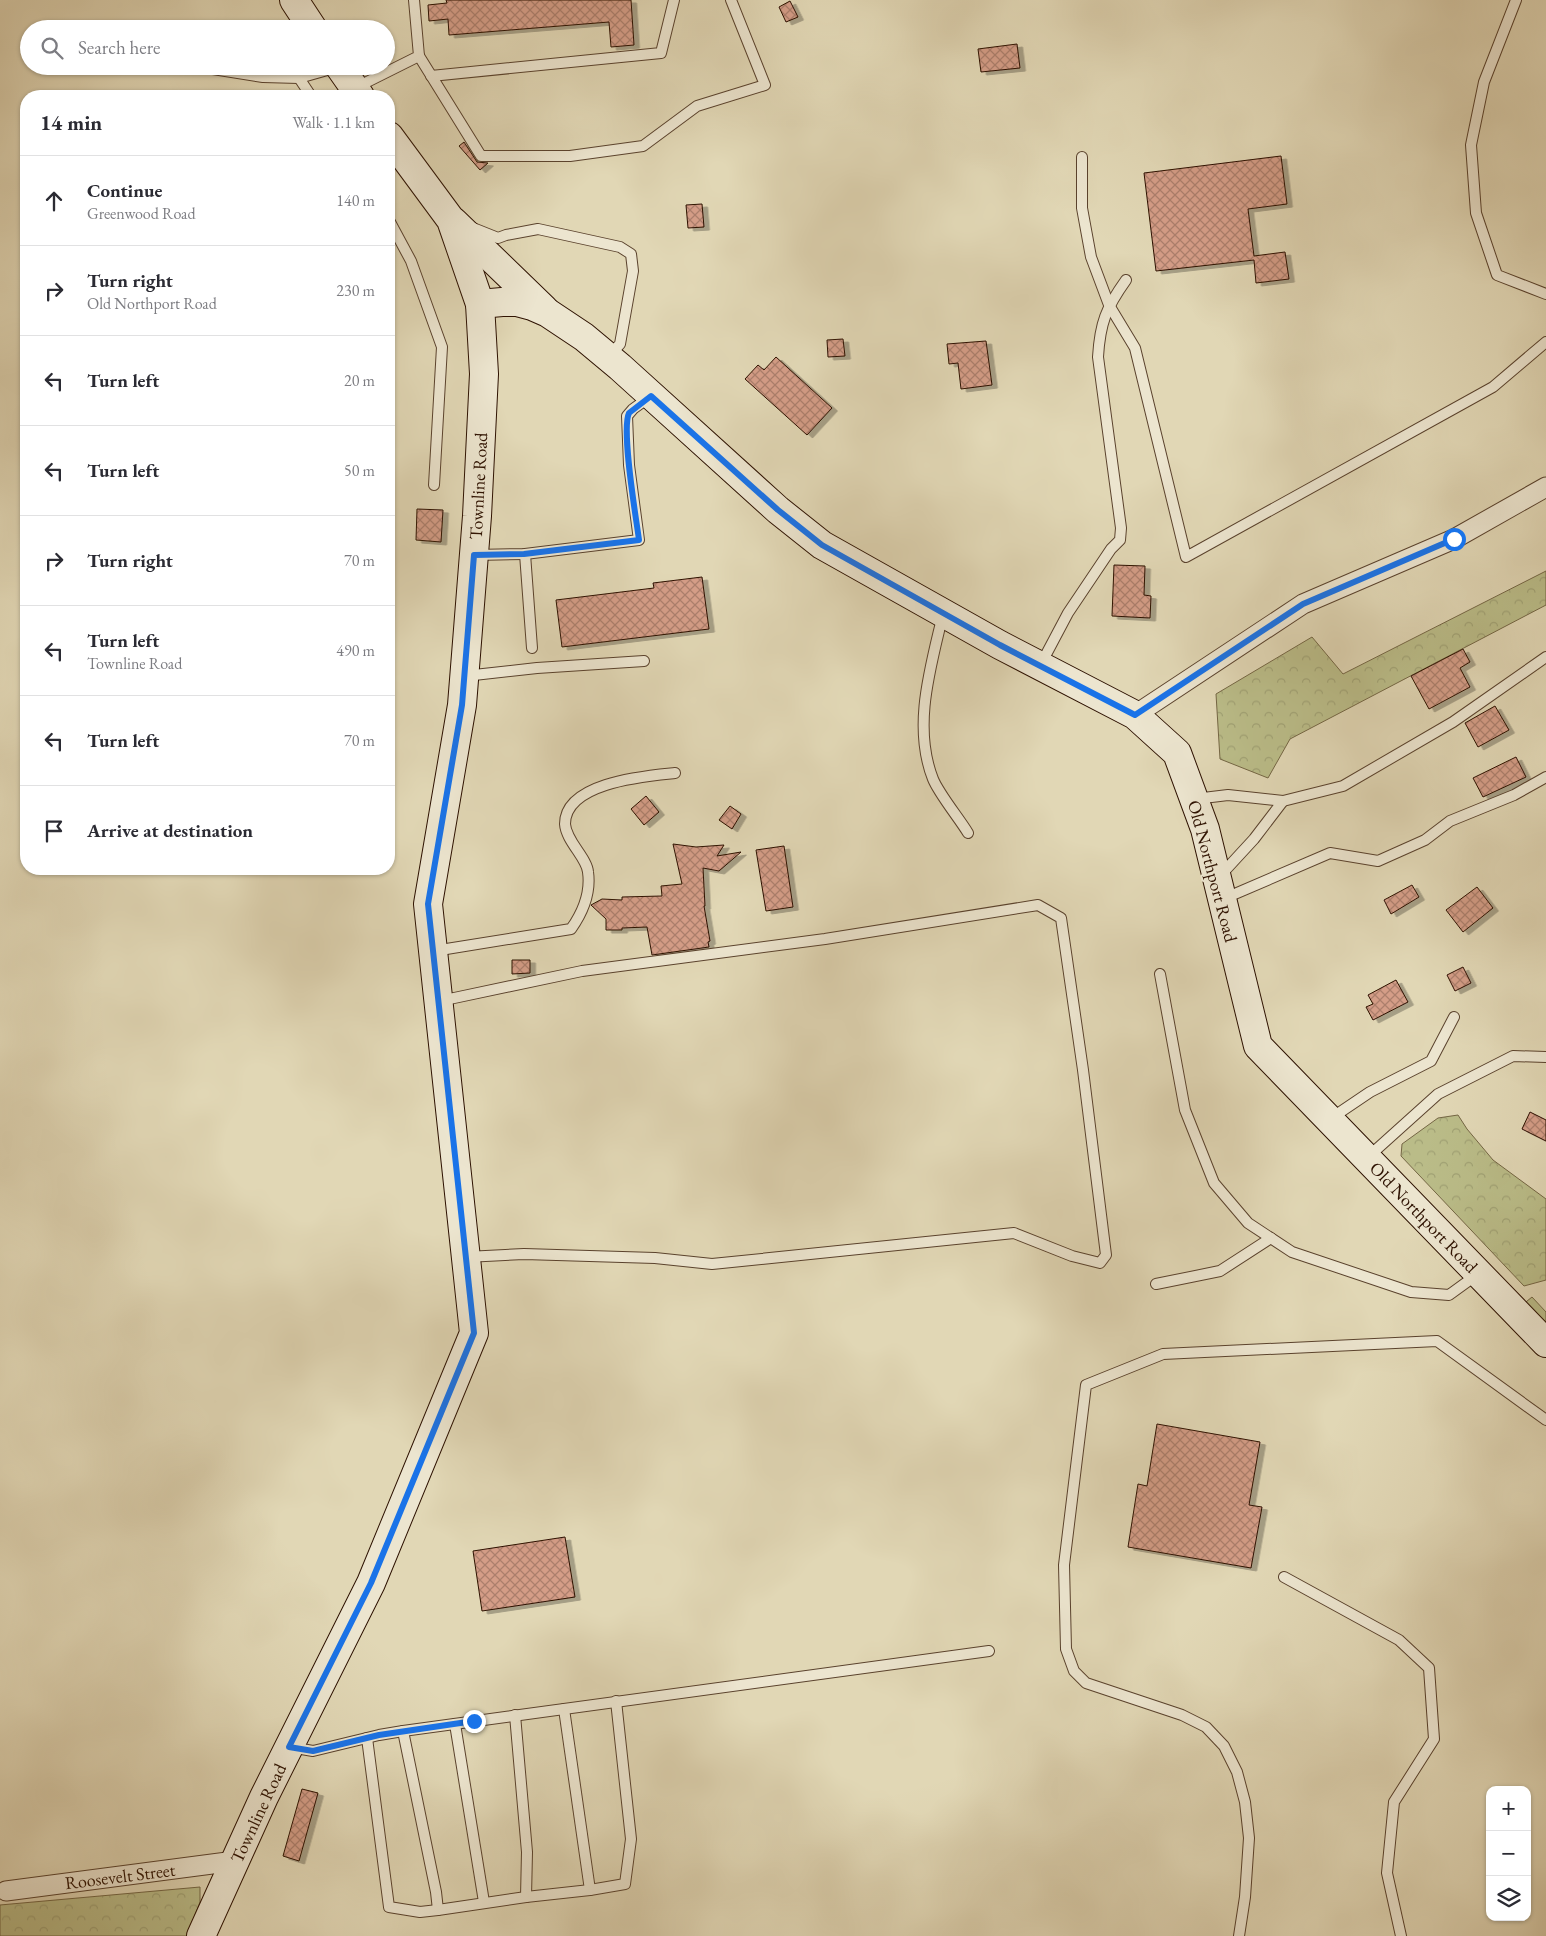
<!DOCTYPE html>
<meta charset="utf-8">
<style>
:root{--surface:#fff;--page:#f2f2f3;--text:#2b2b33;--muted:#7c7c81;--line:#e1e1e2}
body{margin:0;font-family:"EB Garamond",serif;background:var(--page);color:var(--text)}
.controls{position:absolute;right:15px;bottom:15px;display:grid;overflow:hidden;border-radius:10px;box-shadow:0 1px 4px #0004}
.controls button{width:45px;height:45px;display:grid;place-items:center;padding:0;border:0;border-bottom:1px solid var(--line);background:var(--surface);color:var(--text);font:25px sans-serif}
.stop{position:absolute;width:15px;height:15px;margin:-11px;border:4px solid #1a73e8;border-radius:50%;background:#fff}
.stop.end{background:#1a73e8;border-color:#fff;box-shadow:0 1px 5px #0008}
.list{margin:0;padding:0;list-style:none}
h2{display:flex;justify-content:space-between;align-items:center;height:65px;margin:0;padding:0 20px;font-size:21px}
h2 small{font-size:16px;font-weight:400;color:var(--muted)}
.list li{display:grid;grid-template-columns:32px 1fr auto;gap:15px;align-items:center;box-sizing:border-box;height:90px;padding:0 20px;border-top:1px solid var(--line)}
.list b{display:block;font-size:19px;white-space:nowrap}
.list p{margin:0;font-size:16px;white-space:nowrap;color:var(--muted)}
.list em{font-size:16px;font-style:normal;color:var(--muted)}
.icon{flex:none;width:28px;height:28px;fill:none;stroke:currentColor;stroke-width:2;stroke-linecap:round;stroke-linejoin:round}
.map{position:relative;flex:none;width:1546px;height:1936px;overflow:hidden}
.search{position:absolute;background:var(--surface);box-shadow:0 1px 4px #0004;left:20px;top:20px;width:375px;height:55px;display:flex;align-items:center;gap:12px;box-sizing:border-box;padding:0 18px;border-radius:28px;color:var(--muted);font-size:19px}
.panel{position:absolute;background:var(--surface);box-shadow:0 1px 4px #0004;left:20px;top:90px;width:375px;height:785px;border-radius:20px}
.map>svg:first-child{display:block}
</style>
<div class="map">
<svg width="1546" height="1936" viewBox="0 0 1546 1936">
<defs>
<pattern id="forest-crowns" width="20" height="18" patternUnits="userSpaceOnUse" patternTransform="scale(1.25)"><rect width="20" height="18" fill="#babc88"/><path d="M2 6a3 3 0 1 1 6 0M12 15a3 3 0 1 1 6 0" fill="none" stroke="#a0a174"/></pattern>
<pattern id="building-cross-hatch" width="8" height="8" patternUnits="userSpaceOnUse" patternTransform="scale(1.25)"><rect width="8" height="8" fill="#d49d87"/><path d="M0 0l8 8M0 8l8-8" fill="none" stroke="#ac7f6c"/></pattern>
<filter id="shadow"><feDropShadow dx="5.5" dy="3" stdDeviation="0" flood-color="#0004"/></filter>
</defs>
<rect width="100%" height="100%" fill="#e1d7b5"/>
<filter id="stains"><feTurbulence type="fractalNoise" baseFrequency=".004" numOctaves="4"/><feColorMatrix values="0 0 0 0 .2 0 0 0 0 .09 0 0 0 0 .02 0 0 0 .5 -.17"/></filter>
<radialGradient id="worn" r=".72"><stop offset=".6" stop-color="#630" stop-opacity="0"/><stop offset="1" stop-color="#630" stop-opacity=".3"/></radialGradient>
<path fill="#babc88" stroke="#746644" d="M 1532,1297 L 1546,1312 L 1546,1331 L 1521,1306 Z"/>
<g fill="url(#forest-crowns)" stroke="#746644">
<path d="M 1546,571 L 1546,605 L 1290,739 L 1268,778 L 1220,759 L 1216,694 L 1312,637 L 1343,674 Z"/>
<path d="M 1458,1115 L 1467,1129 L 1493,1160 L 1546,1199 L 1546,1280 L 1524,1286 L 1401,1156 L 1402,1144 L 1438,1118 Z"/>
<path d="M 200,1887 L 200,1902 L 187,1936 L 0,1936 L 0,1905 Z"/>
</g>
<g fill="url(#building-cross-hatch)" stroke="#2d1100" filter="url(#shadow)">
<path d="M 446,0 L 631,0 L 634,45 L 611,47 L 609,22 L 449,35 L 448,19 L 429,21 L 428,5 L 447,3 Z"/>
<path d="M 790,1 L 798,17 L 786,22 L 779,7 Z"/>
<path d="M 1017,44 L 1020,68 L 981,72 L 978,49 Z"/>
<path d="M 464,142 L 477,162 L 488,163 L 480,170 L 459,146 Z"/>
<path d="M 1281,156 L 1287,204 L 1248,209 L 1254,256 L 1285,252 L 1289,279 L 1256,283 L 1254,260 L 1156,271 L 1144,173 Z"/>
<path d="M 702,204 L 704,227 L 688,228 L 686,205 Z"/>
<path d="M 843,339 L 845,356 L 828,357 L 827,340 Z"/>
<path d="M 986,341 L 992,385 L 961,389 L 958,363 L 949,364 L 947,344 Z"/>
<path d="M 776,357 L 832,408 L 807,435 L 745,379 L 758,365 L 764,370 Z"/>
<path d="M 417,509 L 443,510 L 441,542 L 416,540 Z"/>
<path d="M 1114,565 L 1145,566 L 1144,595 L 1151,596 L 1150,618 L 1112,616 Z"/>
<path d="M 702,577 L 709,629 L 562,647 L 556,600 L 654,588 L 653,583 Z"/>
<path d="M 1463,649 L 1470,662 L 1460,668 L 1470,687 L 1429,709 L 1411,676 Z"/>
<path d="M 1495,706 L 1509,730 L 1478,747 L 1465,723 Z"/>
<path d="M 1516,757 L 1526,777 L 1483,797 L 1473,778 Z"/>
<path d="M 646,796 L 659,812 L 644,825 L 631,809 Z"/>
<path d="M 730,806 L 741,814 L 732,829 L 719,820 Z"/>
<path d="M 673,844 L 696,847 L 724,845 L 717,856 L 741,852 L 719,871 L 703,868 L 705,906 L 704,906 L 710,941 L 708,942 L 709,947 L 652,955 L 647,927 L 622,928 L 622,930 L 606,930 L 606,919 L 591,905 L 602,899 L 622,900 L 622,897 L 662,896 L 661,886 L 682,884 Z"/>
<path d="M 784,846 L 793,907 L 766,911 L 756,850 Z"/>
<path d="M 1412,885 L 1419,897 L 1391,914 L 1384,900 Z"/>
<path d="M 1477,887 L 1493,908 L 1463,932 L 1446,910 Z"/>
<path d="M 512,960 L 530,960 L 530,973 L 512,974 Z"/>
<path d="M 1463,967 L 1471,983 L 1455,991 L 1447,975 Z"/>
<path d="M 1396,980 L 1408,1002 L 1373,1020 L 1366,1007 L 1373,1004 L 1368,995 Z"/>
<path d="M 1530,1112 L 1546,1120 L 1546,1141 L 1522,1129 Z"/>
<path d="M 1157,1424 L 1260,1442 L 1249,1505 L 1262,1507 L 1251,1568 L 1128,1547 L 1138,1484 L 1147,1486 Z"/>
<path d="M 565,1537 L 575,1597 L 482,1611 L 473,1551 Z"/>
<path d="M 302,1789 L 318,1793 L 299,1861 L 283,1856 Z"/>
</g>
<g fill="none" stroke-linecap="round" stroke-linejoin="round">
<g stroke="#5a422d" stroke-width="12">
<g id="service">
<path d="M 1516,0 L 1484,82 L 1471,145 L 1476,213 L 1497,275 L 1546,294"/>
<path d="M 419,56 L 481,156 L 570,156 L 643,146 L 697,106 L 765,85 L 731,0"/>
<path d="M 194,66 L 263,77 L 299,78 L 338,67"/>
<path d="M 431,76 L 661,53 L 674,0"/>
<path d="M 299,78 L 311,96"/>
<path d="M 355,88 L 419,56 L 414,0"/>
<path d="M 1082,157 L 1082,208 L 1091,257 L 1109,305 L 1135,348 L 1186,557 L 1493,387 L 1546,342"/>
<path d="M 389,220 L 411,261 L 442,347 L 434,485"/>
<path d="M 473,228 L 498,238 L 506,235 L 538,229 L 620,247 L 631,254 L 633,271 L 620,344 L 609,356"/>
<path d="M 525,554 L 532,648"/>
<path d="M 475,555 L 525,554 L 639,540 L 629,465 L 627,416 L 633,409 L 651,396"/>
<path d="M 943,614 C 931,666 912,726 933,779 C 939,794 959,818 968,833"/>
<path d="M 1041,664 L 1068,613 L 1111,549 L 1120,540 L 1121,528 L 1098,357 C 1100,323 1106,308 1126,280"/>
<path d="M 465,676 L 537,668 L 644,661"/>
<path d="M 1195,799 L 1228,795 L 1283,801 L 1254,839 L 1219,877"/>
<path d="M 1283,801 L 1343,786 L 1453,722 L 1546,657"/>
<path d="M 1223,899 L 1330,853 L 1378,861 L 1425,840 L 1450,821 L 1514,795 L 1546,777"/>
<path d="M 434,951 L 571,929 C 583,912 591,893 588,872 C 587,858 566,841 565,824 C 565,782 646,776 675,773"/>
<path d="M 1160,974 L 1185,1110 L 1214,1183 L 1248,1223 L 1292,1252 L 1411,1292 L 1449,1295 L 1478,1274"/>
<path d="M 440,1001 L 582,971 L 825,939 L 1038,905 L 1061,918 L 1083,1070 L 1106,1255 L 1100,1263 L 1072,1256 L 1014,1233 L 712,1264 L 655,1258 L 524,1254 L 466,1257"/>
<path d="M 1330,1119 L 1370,1092 L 1431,1061 L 1454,1017"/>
<path d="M 1368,1157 L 1438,1094 L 1513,1056 L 1546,1057"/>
<path d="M 1156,1284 L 1220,1271 L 1271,1238"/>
<path d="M 1284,1577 L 1399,1640 L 1429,1668 L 1434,1739 L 1394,1802 L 1387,1873 L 1401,1936"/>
<path d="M 564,1709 L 590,1890"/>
<path d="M 455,1724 L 484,1902"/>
<path d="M 403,1731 L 436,1892 L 438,1910 L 526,1897 L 527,1852 L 515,1715"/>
<path d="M 367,1738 L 389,1907 L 420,1912 L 438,1910"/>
<path d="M 290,1747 L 313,1751 L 379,1735 L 403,1731 L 989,1651"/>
<path d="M 526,1897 L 590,1890 L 625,1884 L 631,1839 L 616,1701"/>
<path d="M 1239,1936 L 1245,1897 L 1249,1838 L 1245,1802 L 1237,1772 L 1224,1746 L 1206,1727 L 1182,1715 L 1086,1683 L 1074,1671 L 1066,1649 L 1064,1565 L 1086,1385 L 1163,1354 L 1437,1341 L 1546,1420"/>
</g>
</g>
<g stroke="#5a422d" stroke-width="21">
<g id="minor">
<path d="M 1135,715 L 1303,604 L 1454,539 L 1546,487"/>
<path d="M 6,1891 L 235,1861"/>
</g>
</g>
<g stroke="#2d1100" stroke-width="30">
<g id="secondary">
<path d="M 294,0 L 313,29"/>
<path d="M 339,66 L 360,96"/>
<path d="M 454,222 L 544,309"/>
<path d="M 480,304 L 502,302 L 517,302 L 532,306 L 548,313 L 584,337 L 620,367 L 778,510 L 822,545 L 1000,645 L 1135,715 L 1177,753 L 1205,829 L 1258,1046 L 1546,1343"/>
<path d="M 201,1936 L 264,1797 L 371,1583 L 474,1333 L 428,904 L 462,705 L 477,516 L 484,374 L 480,304 L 451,220 L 389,136"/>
</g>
</g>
<use href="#service" stroke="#ece5cf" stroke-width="10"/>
<use href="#minor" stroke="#ece5cf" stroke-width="19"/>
<use href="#secondary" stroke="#ece5cf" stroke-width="28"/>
</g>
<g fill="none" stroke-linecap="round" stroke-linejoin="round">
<path stroke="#1a73e8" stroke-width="6" d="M 474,1721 L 379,1735 L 313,1751 L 289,1747 L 371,1583 L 474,1333 L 428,904 L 462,705 L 474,555 L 524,554 L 639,540 C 636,517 621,430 629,413 L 651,396 L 778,510 L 822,545 L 1000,645 L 1135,715 L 1303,604 L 1454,539"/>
</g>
<g text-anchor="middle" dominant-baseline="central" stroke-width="4" stroke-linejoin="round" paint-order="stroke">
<g font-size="18" fill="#2d1100" stroke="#ece5cf">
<text transform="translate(478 486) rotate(-87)">Townline Road</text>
<text transform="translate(1213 871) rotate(75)">Old Northport Road</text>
<text transform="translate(1424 1217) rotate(46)">Old Northport Road</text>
<text transform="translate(258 1813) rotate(-65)">Townline Road</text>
<text transform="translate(120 1876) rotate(-7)">Roosevelt Street</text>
</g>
</g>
<rect width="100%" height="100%" filter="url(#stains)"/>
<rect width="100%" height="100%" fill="url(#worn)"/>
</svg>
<div class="controls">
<button>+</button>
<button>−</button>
<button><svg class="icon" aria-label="layers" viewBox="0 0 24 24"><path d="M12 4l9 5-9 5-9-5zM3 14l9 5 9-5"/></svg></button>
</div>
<div class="stop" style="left:1454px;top:539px"></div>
<div class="stop end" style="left:474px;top:1721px"></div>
<div class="search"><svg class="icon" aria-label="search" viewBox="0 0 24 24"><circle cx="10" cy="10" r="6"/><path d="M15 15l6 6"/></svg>Search here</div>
<section class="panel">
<h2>14 min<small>Walk · 1.1 km</small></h2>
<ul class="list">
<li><svg class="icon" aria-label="ahead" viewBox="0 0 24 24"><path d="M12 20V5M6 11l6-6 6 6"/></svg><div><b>Continue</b><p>Greenwood Road</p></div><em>140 m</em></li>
<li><svg class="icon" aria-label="right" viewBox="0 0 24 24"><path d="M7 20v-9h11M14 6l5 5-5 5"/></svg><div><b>Turn right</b><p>Old Northport Road</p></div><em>230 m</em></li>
<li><svg class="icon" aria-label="left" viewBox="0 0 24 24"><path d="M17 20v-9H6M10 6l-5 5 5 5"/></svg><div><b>Turn left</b></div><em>20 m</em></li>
<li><svg class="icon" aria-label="left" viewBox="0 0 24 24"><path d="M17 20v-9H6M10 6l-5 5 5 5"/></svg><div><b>Turn left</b></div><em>50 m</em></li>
<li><svg class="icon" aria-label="right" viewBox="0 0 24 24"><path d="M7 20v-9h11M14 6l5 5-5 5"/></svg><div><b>Turn right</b></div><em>70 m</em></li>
<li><svg class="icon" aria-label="left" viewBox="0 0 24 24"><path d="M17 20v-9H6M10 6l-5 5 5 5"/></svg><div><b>Turn left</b><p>Townline Road</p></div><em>490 m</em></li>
<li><svg class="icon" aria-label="left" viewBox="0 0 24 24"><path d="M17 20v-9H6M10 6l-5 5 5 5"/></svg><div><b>Turn left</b></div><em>70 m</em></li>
<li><svg class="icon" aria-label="arrive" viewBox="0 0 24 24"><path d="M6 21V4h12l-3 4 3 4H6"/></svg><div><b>Arrive at destination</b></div></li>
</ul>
</section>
</div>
